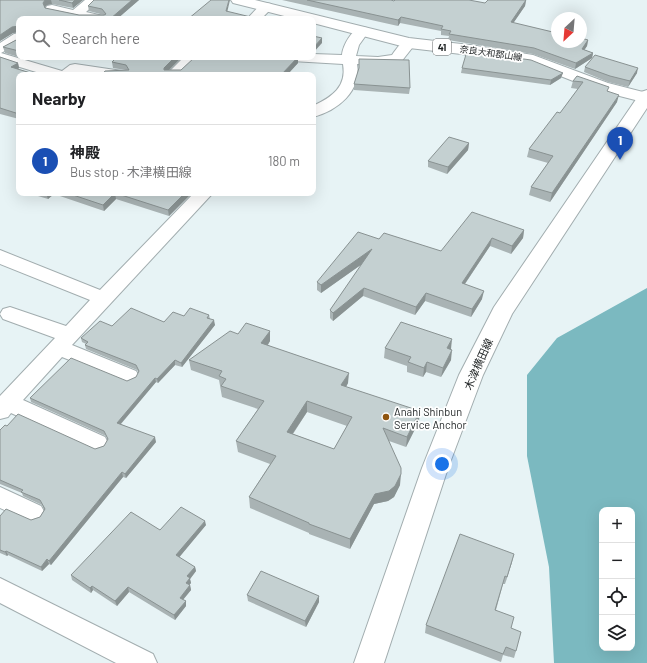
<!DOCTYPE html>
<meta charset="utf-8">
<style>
:root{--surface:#fff;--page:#f2f2f2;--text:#202124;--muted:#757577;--line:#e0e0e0;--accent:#8f550f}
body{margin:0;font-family:Barlow,"Noto Sans JP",sans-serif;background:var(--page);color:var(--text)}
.controls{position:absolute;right:12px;bottom:12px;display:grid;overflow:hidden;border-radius:8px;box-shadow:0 4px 16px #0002}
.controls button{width:36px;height:36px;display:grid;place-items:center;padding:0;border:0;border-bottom:1px solid var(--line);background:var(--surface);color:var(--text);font:20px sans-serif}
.compass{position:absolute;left:551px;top:12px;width:36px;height:36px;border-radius:50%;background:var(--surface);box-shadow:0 4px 16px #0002;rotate:206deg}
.you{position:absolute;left:442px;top:464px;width:14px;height:14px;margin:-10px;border:3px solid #fff;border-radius:50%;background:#1a73e8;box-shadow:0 0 0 6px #1a73e833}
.badge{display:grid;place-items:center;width:26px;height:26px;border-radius:50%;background:var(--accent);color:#fff;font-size:13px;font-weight:700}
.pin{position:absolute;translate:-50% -33px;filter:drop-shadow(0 1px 2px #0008)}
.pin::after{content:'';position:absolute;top:21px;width:14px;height:12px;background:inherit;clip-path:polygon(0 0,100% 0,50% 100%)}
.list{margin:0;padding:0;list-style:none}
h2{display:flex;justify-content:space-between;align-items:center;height:52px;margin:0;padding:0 16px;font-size:17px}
h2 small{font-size:13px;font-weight:400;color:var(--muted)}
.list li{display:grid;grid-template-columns:26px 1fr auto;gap:12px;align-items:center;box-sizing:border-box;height:72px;padding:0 16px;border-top:1px solid var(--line)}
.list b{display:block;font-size:15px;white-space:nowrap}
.list p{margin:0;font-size:13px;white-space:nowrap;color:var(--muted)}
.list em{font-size:13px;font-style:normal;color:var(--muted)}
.icon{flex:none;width:22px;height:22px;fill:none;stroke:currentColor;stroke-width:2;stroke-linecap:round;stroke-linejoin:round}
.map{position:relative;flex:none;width:647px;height:663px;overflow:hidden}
.search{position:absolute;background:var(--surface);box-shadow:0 4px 16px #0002;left:16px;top:16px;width:300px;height:44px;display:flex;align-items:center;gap:10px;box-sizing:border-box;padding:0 14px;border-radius:8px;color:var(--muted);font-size:15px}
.panel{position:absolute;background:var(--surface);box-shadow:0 4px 16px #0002;left:16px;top:72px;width:300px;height:124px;border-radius:8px}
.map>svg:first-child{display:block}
</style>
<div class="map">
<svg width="647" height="663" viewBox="0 0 647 663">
<rect width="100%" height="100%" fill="#e7f3f5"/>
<path fill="#7bb9c0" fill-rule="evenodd" d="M 647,288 L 647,663 L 554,663 L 549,567 L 527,456 L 527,375 L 557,338 ZM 602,510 L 632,510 L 632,648 L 602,648 Z"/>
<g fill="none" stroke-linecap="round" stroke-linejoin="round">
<g stroke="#a2adaf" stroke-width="2">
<g id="minor">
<path d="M 85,0 L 99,0 L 86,12 L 103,16 L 105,19 L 80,19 L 47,12 L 45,9 L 47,6 L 52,5 L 73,10 Z"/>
<path d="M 266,3 L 271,4 L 273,7 L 261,19 L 247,19 L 261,4 Z"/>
<path d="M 362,27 L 367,28 L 369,31 L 359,45 L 356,56 L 378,57 L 392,55 C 398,47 403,37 414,40 L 416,43 L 401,62 L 378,65 L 357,64 C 362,91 337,111 313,117 L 313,106 C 332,97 347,87 343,64 L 292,61 L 287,60 L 285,57 L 313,57 L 313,54 L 342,55 C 343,45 352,29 362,27 Z"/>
<path d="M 19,33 L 19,43 L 1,53 L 62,71 L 70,65 L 75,64 L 122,71 L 127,72 L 129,75 L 93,75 L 78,73 L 75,75 L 46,75 L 0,61 L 0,43 L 14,34 Z"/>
<path d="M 184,57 L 199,57 L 181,75 L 166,75 Z"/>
<path d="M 194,193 L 213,193 L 72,345 L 136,371 L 139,376 L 136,381 L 129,384 L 122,381 L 62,357 L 23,400 L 105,437 L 108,443 L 105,449 L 97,452 L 89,449 L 11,413 L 8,417 L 0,419 L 0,396 L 55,338 L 3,319 L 0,314 L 3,309 L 10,307 L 66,326 L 90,300 L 0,264 L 0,250 L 100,290 Z"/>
<path d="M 0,487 L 41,506 L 45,513 L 41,520 L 33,523 L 0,508 Z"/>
<path d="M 0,578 L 153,654 L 157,663 L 116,663 L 0,603 Z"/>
</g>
</g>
<g stroke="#a2adaf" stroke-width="2">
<path id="secondary" d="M 647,90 L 647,108 L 512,314 L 483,375 L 448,468 L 384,663 L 354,663 L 422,468 L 459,375 L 494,307 L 641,92 Z"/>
</g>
<g stroke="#a2adaf" stroke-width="2">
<path id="primary" d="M 231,0 L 255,0 L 409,38 L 470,45 L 533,55 L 608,83 L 647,93 L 647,103 L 596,90 L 530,64 L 470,55 L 409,48 L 313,23 L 313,19 L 296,19 L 233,3 Z"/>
</g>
<use href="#minor" fill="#fff" fill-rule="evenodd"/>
<use href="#secondary" fill="#fff" fill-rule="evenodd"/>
<use href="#primary" fill="#fff" fill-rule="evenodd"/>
</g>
<g fill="#a9b3b4" fill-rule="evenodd">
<path d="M 0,0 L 83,0 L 73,8 L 52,4 L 47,5 L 45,7 L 45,8 L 79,15 L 104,15 L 89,11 L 88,6 L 94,0 L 139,0 L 117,19 L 19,19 L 19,57 L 5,53 L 3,47 L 18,39 L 18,32 L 13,33 L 0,41 Z"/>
<path d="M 282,0 L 391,0 L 394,1 L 485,3 L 526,0 L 525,6 L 513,23 L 588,40 L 587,46 L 584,50 L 593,53 L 592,58 L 575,69 L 533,54 L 448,40 L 449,36 L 441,35 L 441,31 L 400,23 L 398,26 Z"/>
<path d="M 0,57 L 18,63 L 19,68 L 18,69 L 34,74 L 34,75 L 19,75 L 19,119 L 0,114 Z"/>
<path d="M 20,57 L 35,57 L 31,60 Z"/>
<path d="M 182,57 L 169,70 L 181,70 L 298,63 L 287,75 L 102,75 L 126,70 L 113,68 L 112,62 Z"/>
<path d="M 359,59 L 410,88 L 409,94 L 354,90 L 354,84 L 359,69 Z"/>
<path d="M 585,67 L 637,73 L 628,87 L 608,82 L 584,72 Z"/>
<path d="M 462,68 L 561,78 L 550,85 L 461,73 Z"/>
<path d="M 577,76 L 608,91 L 617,102 L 550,202 L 529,195 L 531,187 L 548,163 L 527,157 L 529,149 L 560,113 L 578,89 L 571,88 L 573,81 Z"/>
<path d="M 469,143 L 468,150 L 447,174 L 428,167 L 428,161 Z"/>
<path d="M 28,193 L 192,193 L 169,216 L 116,199 L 104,211 L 54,194 L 48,199 Z"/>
<path d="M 524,230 L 523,238 L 511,254 L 490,246 L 465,284 L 482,299 L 471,317 L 425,301 L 415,315 L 363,296 L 333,321 L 330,318 L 330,310 L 362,264 L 321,293 L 317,290 L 317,282 L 379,239 L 441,251 Z"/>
<path d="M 209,315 L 210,319 L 215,325 L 182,367 L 175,365 L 158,383 L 156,382 L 121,424 L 156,442 L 126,478 L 123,477 L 51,565 L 49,564 L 42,571 L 8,555 L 7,556 L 0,553 L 0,516 L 31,520 L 40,517 L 44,510 L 42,505 L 23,496 L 22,493 L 0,484 L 0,430 L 7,426 L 95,449 L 104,446 L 108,440 L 106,436 L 31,402 L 30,398 L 127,381 L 136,377 L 139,373 L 137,370 L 86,349 L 85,345 L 86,344 L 82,342 L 81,338 L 112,326 L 164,322 L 184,316 Z"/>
<path d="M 270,331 L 270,341 L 268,345 L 348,383 L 346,387 L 419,421 L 406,447 L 389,441 L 400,485 L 394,497 L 388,501 L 374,504 L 350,549 L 309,534 L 309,533 L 250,508 L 249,497 L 270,464 L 238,452 L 236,441 L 258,409 L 222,397 L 219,380 L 191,370 L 189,360 L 238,334 ZM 307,412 L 347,426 L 334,449 L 293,434 Z"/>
<path d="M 385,348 L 451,349 L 451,360 L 441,377 L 426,372 L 423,377 L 407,372 L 407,366 L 384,358 Z"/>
<path d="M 206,525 L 179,557 L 195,567 L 196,571 L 190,579 L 191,583 L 189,585 L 190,585 L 191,590 L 183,600 L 186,601 L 186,606 L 175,620 L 129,592 L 117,606 L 93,590 L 91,593 L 72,580 L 71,575 L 160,530 Z"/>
<path d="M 512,562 L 505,584 L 503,584 L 496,610 L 511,628 L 516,651 L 514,658 L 503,655 L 501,662 L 425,633 L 426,625 Z"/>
<path d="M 247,595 L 319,596 L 319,602 L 306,627 L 248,601 Z"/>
</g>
<g fill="#899292">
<path d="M 45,0 L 51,0 L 52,4 L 47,5 L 44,8 L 43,3 Z"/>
<path d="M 75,0 L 83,0 L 73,8 L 72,3 Z"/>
<path d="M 132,0 L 139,0 L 117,19 L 110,19 Z"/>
<path d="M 229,0 L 230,0 L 226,17 L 226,11 Z"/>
<path d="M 526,0 L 525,6 L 510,28 L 511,22 Z"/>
<path d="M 401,17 L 400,23 L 398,26 L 398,20 Z"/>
<path d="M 19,26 L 19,32 L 13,33 L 0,41 L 0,35 L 12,27 Z"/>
<path d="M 322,38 L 322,43 L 313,53 L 313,48 Z"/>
<path d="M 588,40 L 587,46 L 581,55 L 582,49 Z"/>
<path d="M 593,53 L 592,58 L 575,69 L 576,63 Z"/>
<path d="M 30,57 L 35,57 L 31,60 Z"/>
<path d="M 175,57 L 182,57 L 165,74 L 164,68 Z"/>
<path d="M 298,57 L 298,63 L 287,75 L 281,75 Z"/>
<path d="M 18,63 L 19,68 L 13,73 L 11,67 Z"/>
<path d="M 638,68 L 637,73 L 628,87 L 630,81 Z"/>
<path d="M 563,73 L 561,78 L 550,85 L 551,80 Z"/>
<path d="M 619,95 L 617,102 L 550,202 L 552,193 Z"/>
<path d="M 469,143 L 468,150 L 447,174 L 448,167 Z"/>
<path d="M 46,193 L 53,193 L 54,194 L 48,199 Z"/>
<path d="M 115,193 L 116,199 L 104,211 L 103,205 Z"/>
<path d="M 185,193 L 192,193 L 169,216 L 168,210 Z"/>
<path d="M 524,230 L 523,238 L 511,254 L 512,246 Z"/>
<path d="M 492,238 L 490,246 L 460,291 L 462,283 Z"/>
<path d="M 372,249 L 372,257 L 321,293 L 321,285 Z"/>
<path d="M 364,288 L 363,296 L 333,321 L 333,313 Z"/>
<path d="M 484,291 L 482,299 L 471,317 L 472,309 Z"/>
<path d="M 426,293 L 425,301 L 415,315 L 416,307 Z"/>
<path d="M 214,320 L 215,325 L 182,367 L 181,363 Z"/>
<path d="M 270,331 L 270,341 L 262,353 L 261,343 Z"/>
<path d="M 452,339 L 451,349 L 446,358 L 447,348 Z"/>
<path d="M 452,350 L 451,360 L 441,377 L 443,368 Z"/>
<path d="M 175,360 L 175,365 L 158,383 L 157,379 Z"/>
<path d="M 427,362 L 426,372 L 423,377 L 424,368 Z"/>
<path d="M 349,373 L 348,383 L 341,396 L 341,385 Z"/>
<path d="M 155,378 L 156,382 L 118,427 L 117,423 Z"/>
<path d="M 307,401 L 307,412 L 287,442 L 287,432 Z"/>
<path d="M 420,411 L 419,421 L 406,447 L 407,437 Z"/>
<path d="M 155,437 L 156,442 L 126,478 L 125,474 Z"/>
<path d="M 122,472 L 123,477 L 51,565 L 49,561 Z"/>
<path d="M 401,474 L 400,485 L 394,497 L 388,501 L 374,504 L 350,549 L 350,539 L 375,494 Z"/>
<path d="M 205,521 L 206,525 L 177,560 L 176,555 Z"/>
<path d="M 6,551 L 8,555 L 7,556 L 5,552 Z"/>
<path d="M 514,554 L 512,562 L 505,584 L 507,577 Z"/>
<path d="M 47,559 L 49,564 L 42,571 L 41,567 Z"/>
<path d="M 195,567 L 196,571 L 190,579 L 191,583 L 187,588 L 186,583 L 187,576 Z"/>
<path d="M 190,585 L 191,590 L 181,602 L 180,598 Z"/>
<path d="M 92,586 L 93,590 L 91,593 L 90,588 Z"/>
<path d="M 128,587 L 129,592 L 117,606 L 115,601 Z"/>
<path d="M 319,596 L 319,602 L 306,627 L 305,621 Z"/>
<path d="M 186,601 L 186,606 L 175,620 L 174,615 Z"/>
</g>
<g fill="#c4d0d1" stroke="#899292" fill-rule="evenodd">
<path d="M 0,0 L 45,0 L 43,3 L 45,8 L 79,15 L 104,15 L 106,14 L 102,9 L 88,6 L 94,0 L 132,0 L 110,19 L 19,19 L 19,51 L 3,47 L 18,39 L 19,26 L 12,27 L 0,35 Z"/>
<path d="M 59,0 L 75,0 L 72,3 Z"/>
<path d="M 211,0 L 229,0 L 226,11 L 259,19 L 188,19 Z"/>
<path d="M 307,0 L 391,0 L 394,1 L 395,0 L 469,0 L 485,3 L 488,0 L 526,0 L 511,22 L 557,33 L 557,42 L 581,42 L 581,38 L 588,40 L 582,49 L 593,53 L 576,63 L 534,48 L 449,34 L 451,31 L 441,29 L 443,26 L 401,17 L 398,20 Z"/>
<path d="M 313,36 L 322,38 L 313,48 Z"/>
<path d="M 467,51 L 531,60 L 563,73 L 551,80 L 462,68 Z"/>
<path d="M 595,55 L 638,68 L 630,81 L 610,76 L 585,67 Z"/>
<path d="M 0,57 L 18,63 L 11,67 L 34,74 L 32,75 L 19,75 L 19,114 L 0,108 Z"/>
<path d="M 117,57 L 175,57 L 164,68 L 164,70 L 181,70 L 195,57 L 298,57 L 281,75 L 102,75 L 105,71 L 129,70 L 126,65 L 112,62 Z"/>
<path d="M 359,59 L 409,60 L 410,88 L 354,84 L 359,68 Z"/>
<path d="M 577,76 L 609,87 L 607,91 L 619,95 L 552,193 L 531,187 L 553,156 L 529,149 L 557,112 L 560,113 L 583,82 L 573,81 Z"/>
<path d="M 449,137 L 469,143 L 448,167 L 428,161 Z"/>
<path d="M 67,193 L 185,193 L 168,210 L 115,193 L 103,205 Z"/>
<path d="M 472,212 L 524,230 L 512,246 L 492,238 L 462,283 L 484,291 L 472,309 L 426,293 L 416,307 L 364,288 L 333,313 L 330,310 L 372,249 L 321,285 L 317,282 L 358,232 L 379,239 L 384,233 L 441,251 Z"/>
<path d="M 131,308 L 164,322 L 173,312 L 184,316 L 190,308 L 209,315 L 207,318 L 214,320 L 181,363 L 175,360 L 157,379 L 155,378 L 117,423 L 155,437 L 125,474 L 122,472 L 49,561 L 47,559 L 41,567 L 6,551 L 5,552 L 0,550 L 0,516 L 6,509 L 31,520 L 40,517 L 45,509 L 40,500 L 21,492 L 23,490 L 0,480 L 0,430 L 5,425 L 7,426 L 18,414 L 95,449 L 104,446 L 108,439 L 104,431 L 30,398 L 71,358 L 127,381 L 136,377 L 139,371 L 136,365 L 85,345 L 88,342 L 81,338 L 100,321 L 112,326 Z"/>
<path d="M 401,322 L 452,339 L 447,348 L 452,350 L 443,368 L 427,362 L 424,368 L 408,362 L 411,357 L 385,348 Z"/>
<path d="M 246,323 L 270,331 L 261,343 L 349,373 L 341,385 L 420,411 L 407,437 L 383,428 L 401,468 L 401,474 L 395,486 L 389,491 L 375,494 L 350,539 L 309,524 L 309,523 L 249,497 L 276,456 L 236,441 L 264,401 L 221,386 L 226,379 L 219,376 L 222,371 L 189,360 L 230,331 L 238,334 ZM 307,401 L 352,417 L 334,449 L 287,432 Z"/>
<path d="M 181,507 L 205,521 L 176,555 L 195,567 L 187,576 L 190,578 L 186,583 L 190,585 L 180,598 L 186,601 L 174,615 L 128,587 L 115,601 L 92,586 L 90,588 L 71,575 L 131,512 L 160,530 Z"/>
<path d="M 460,534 L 514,554 L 507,577 L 505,576 L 495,610 L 514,617 L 511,628 L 521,632 L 516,651 L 506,647 L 503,654 L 426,625 Z"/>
<path d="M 261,571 L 319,596 L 305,621 L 247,595 Z"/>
</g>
<circle fill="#8f550f" stroke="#fff" stroke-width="1.5" cx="386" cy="417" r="4"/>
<g text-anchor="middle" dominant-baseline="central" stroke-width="3.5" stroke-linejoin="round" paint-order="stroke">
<g font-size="9" fill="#1f2324" stroke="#fff">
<text transform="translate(491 53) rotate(8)">奈良大和郡山線</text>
</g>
<rect fill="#fff" stroke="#626566" stroke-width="1" x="433" y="39" width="18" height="16" rx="3"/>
<g font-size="10" font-weight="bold" fill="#1f2324">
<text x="442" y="47">41</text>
</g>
<g font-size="11" fill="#1f2324" stroke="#fff">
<text transform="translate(478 364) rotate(-66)">木津横田線</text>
</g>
<g font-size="11" fill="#1f2324" stroke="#fff" text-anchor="start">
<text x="394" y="411">Anahi Shinbun<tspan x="394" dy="13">Service Anchor</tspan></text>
</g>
</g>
</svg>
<div class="controls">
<button>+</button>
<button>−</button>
<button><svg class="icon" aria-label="locate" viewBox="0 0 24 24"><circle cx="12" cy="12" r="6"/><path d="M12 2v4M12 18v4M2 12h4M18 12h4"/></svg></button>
<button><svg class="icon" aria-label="layers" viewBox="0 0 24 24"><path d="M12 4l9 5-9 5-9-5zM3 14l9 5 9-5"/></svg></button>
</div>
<svg class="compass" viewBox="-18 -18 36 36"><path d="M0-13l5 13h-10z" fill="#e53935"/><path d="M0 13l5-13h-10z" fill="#757577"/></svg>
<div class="you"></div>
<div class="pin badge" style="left:620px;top:160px;background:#1a4fb4">1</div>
<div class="search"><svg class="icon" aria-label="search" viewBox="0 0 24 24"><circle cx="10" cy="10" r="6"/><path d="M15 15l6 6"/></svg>Search here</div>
<section class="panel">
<h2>Nearby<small></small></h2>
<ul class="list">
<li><span class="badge" style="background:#1a4fb4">1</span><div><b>神殿</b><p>Bus stop · 木津横田線</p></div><em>180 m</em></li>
</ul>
</section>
</div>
